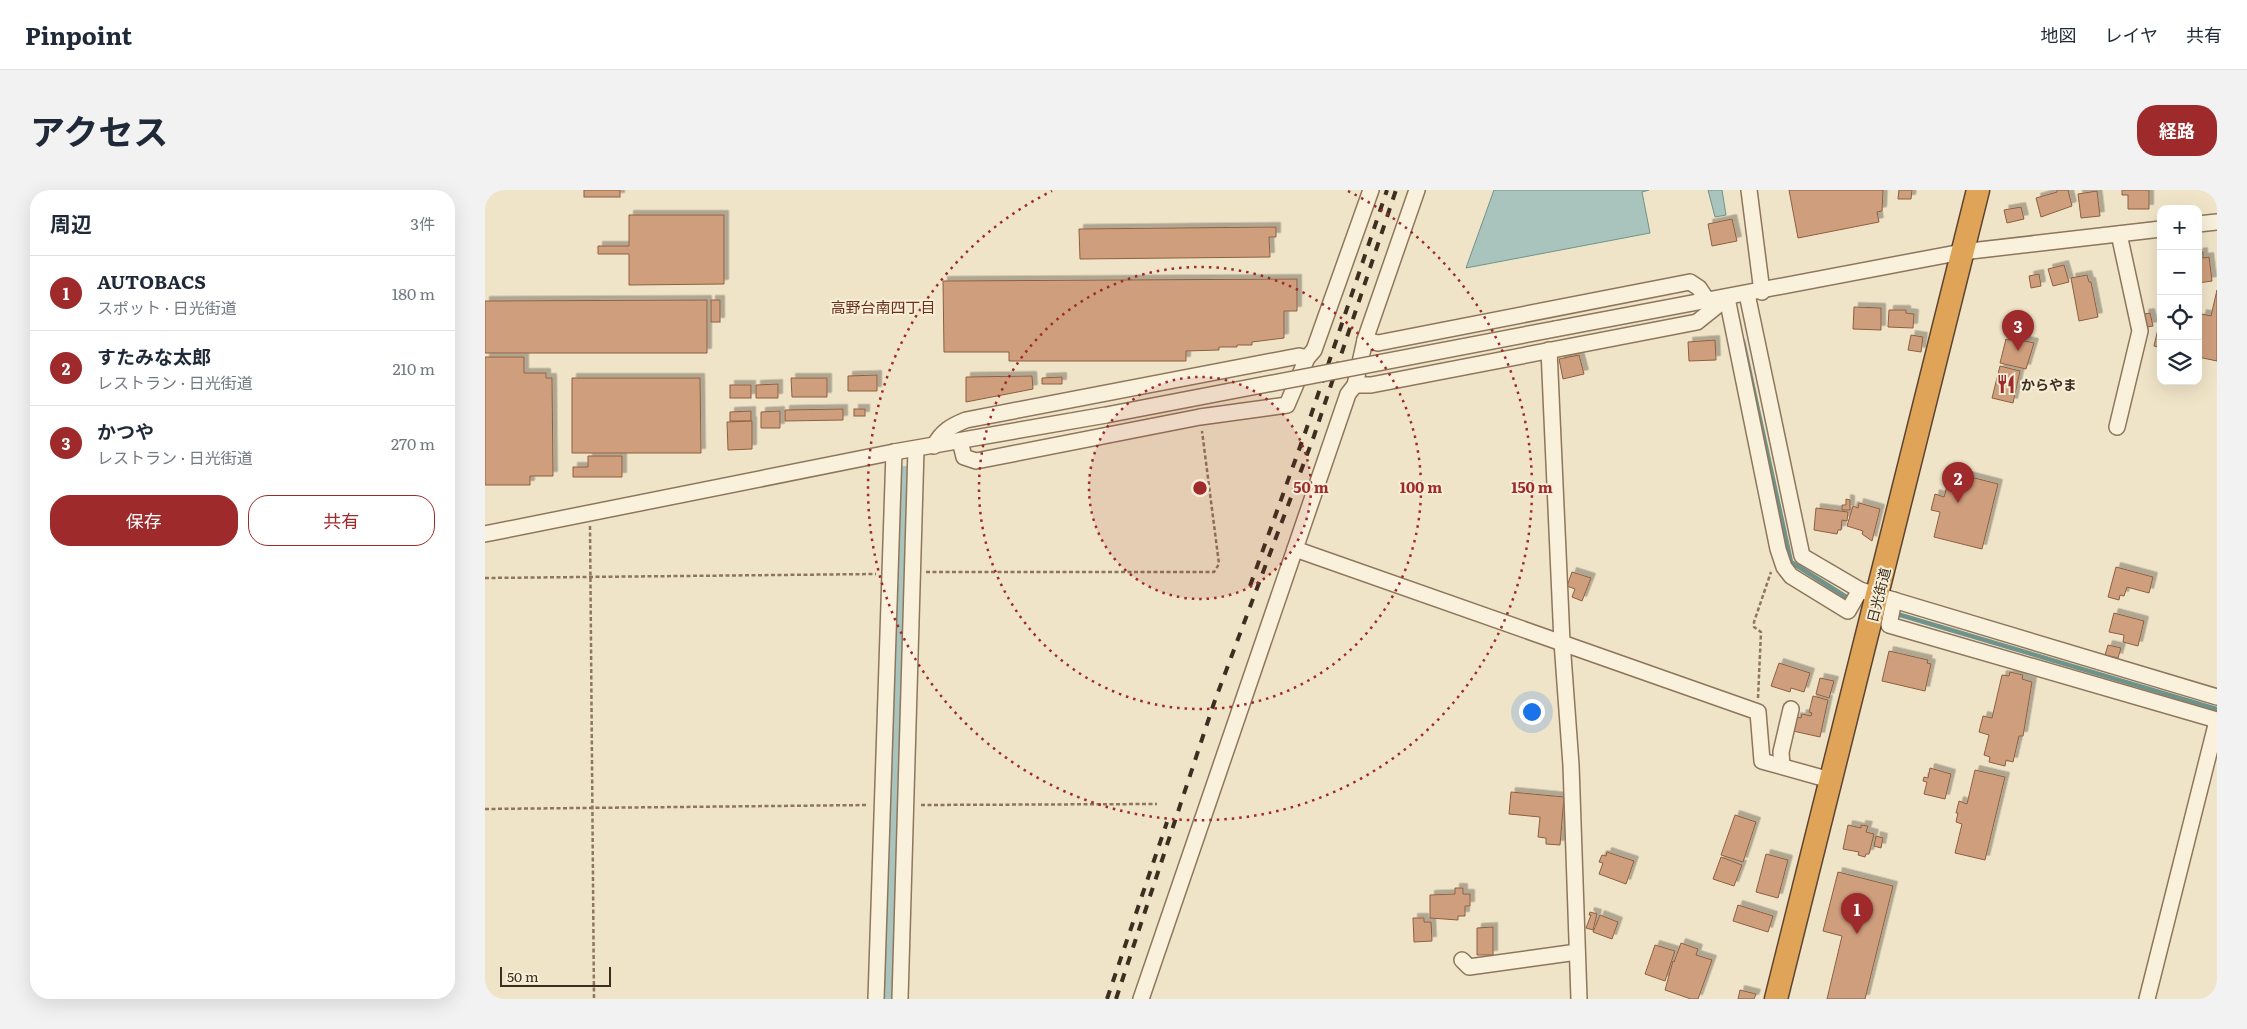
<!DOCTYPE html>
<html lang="ja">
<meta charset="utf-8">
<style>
:root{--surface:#fff;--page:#f2f2f3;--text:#1f2937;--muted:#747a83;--line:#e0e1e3;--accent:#9e2a2b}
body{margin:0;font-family:Literata,"Noto Sans JP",serif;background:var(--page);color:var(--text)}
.controls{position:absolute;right:15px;top:15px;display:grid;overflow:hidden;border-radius:10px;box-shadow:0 5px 20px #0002}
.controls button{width:45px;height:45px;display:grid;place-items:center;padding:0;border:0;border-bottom:1px solid var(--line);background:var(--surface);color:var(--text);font:25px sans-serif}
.scale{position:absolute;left:15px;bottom:12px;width:111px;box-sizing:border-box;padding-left:5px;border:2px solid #3d2e20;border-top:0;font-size:14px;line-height:18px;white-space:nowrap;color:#3d2e20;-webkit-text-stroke:4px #f7eed8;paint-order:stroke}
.you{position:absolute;left:1046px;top:521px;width:18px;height:18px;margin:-12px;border:4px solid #fff;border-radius:50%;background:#1a73e8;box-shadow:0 0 0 8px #1a73e833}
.badge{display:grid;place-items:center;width:32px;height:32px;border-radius:50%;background:var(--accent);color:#fff;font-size:16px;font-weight:700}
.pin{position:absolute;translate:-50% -41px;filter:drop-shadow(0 1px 2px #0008)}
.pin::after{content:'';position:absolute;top:26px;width:18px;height:15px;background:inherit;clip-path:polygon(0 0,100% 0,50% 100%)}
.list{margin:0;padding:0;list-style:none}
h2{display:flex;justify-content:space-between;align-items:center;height:65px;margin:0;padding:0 20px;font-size:21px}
h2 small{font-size:16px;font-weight:400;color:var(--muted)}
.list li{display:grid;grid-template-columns:32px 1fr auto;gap:15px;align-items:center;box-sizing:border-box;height:75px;padding:0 20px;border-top:1px solid var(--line)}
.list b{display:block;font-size:19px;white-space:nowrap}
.list p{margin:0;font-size:16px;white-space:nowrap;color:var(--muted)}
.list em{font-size:16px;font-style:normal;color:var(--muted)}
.actions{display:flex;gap:10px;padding:15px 20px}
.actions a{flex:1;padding:11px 0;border:1px solid var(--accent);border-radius:20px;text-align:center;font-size:18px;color:var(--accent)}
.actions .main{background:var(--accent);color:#fff}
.icon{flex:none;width:28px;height:28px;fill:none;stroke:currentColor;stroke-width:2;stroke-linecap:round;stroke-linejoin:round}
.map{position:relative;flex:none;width:1732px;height:809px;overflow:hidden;border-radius:20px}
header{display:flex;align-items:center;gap:30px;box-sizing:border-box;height:70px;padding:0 25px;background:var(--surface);border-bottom:1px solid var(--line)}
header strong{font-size:24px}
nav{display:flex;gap:28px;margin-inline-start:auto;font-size:18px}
.intro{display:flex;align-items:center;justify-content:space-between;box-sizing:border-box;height:120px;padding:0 30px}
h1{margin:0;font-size:35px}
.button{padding:12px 22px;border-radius:20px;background:var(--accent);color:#fff;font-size:18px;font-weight:700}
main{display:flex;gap:30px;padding:0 30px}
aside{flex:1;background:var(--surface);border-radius:20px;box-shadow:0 5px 20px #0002}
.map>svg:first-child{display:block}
</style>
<header>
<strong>Pinpoint</strong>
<nav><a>地図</a><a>レイヤ</a><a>共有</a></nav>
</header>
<div class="intro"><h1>アクセス</h1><a class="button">経路</a></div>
<main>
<aside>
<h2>周辺<small>3件</small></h2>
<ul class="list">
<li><span class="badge">1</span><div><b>AUTOBACS</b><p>スポット · 日光街道</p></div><em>180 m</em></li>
<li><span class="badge">2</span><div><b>すたみな太郎</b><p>レストラン · 日光街道</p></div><em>210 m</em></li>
<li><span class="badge">3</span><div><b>かつや</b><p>レストラン · 日光街道</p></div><em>270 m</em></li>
</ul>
<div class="actions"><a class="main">保存</a><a>共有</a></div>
</aside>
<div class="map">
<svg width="1732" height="809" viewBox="0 0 1732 809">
<defs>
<filter id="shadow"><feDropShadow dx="4.5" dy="-4.5" stdDeviation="0" flood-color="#0004"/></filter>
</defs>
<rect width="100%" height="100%" fill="#f0e4c8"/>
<g fill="#a9c4bc" stroke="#6f938a">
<path d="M 1009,0 L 1164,0 L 1157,2 L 1165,43 L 981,78 Z"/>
<path d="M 1223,0 L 1237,0 L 1241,25 L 1230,27 Z"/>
</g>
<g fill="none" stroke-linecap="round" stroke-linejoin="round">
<g stroke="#6f938a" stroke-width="4.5">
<path d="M 1258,151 L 1306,372 L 1366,410"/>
<path d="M 1412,424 L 1732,519"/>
</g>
<path stroke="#a9c4bc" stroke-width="26" d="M 405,809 L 419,289"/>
</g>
<g fill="#cf9f7d" stroke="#8d5f41" filter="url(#shadow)">
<rect x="99" y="0" width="36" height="7"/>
<path d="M 1304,0 L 1398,0 L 1397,21 L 1392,22 L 1394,32 L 1313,48 Z"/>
<path d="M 1414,0 L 1427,0 L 1426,9 L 1413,9 Z"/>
<path d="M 1572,0 L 1583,0 L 1587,16 L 1556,27 L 1551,8 L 1572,2 Z"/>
<path d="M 1637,0 L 1664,0 L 1664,19 L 1643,19 L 1643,5 L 1637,5 Z"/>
<path d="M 1612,1 L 1615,26 L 1596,28 L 1593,4 Z"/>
<path d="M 1536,17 L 1539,29 L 1522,33 L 1519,20 Z"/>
<path d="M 144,25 L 239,25 L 239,94 L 144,95 L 144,64 L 113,64 L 113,56 L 144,56 Z"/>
<path d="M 1247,29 L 1252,51 L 1227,56 L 1223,34 Z"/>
<path d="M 791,37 L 791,47 L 784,47 L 785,67 L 595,69 L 594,39 Z"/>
<path d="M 1718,62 L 1718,68 L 1724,67 L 1727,91 L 1713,93 L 1713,63 Z"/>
<path d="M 1579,75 L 1584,92 L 1568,96 L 1563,79 Z"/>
<path d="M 1554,84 L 1556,96 L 1546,98 L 1544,86 Z"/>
<path d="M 1602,85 L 1604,92 L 1606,92 L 1613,127 L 1594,131 L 1586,88 Z"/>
<path d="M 812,89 L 812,121 L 799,121 L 799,148 L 767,152 L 767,155 L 752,155 L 752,157 L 734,157 L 734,160 L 701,161 L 701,171 L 524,171 L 524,162 L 459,162 L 458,91 Z"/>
<path d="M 1732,100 L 1732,171 L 1713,167 L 1713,138 L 1717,124 L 1726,126 Z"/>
<path d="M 222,110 L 222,163 L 0,163 L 0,111 Z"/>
<rect x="226" y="110" width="9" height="22"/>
<path d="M 1369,117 L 1396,118 L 1396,140 L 1368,139 Z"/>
<path d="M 1404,120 L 1421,120 L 1421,123 L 1429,124 L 1428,138 L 1403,137 Z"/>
<path d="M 1665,123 L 1668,136 L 1662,137 L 1659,124 Z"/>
<path d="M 1676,126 L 1676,158 L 1669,156 Z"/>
<path d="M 1426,145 L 1438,147 L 1436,162 L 1423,160 Z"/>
<path d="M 1526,148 L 1549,153 L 1541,179 L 1515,173 L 1521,149 L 1526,150 Z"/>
<path d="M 1230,150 L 1231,170 L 1204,171 L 1203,152 Z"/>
<path d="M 1094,165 L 1099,184 L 1078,189 L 1074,169 Z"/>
<path d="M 0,167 L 39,167 L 39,183 L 61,183 L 61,188 L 67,188 L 68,286 L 45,286 L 45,295 L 0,295 Z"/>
<path d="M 1515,176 L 1535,181 L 1528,213 L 1507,208 Z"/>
<path d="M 392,185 L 392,201 L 363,201 L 363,186 Z"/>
<path d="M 547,186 L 548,199 L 481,212 L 481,187 Z"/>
<path d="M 577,187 L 577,194 L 557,194 L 557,188 Z"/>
<path d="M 87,188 L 215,188 L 216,263 L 87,263 Z"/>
<path d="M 306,188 L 342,188 L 342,207 L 307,207 Z"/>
<path d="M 293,194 L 293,208 L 271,208 L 271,195 Z"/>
<rect x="245" y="195" width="21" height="13"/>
<path d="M 358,219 L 358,230 L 300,231 L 300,220 Z"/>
<rect x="369" y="219" width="11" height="7"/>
<path d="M 266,221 L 266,231 L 245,231 L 245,222 Z"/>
<path d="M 295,221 L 295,238 L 276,238 L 276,222 Z"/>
<path d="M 267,231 L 267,259 L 243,260 L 242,232 Z"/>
<path d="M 103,266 L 137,266 L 137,287 L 88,287 L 88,277 L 103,277 Z"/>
<path d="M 1466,282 L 1513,294 L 1497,359 L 1449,347 L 1455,322 L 1446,320 L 1450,304 L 1459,307 Z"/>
<path d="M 1361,309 L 1365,310 L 1365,320 L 1357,320 L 1357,315 L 1361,315 Z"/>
<path d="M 1374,313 L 1395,319 L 1387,351 L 1377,344 L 1378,341 L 1362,336 L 1368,316 L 1373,318 Z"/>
<path d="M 1331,318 L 1363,322 L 1362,331 L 1357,330 L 1356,340 L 1353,340 L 1352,344 L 1329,340 Z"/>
<path d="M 1631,377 L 1668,387 L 1664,403 L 1642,397 L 1639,406 L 1635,405 L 1634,410 L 1623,407 Z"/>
<path d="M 1087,382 L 1106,388 L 1097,411 L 1087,407 L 1090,399 L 1082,396 Z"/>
<path d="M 1629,423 L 1659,431 L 1653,456 L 1638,452 L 1639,445 L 1624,442 Z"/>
<path d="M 1623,455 L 1636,458 L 1633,468 L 1620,465 Z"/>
<path d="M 1404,461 L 1443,470 L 1442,473 L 1446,474 L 1440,501 L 1397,491 Z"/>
<path d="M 1294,473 L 1325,483 L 1319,502 L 1306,498 L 1305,502 L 1286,496 Z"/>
<path d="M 1525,482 L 1538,485 L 1537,489 L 1547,492 L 1538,546 L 1534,546 L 1528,572 L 1521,570 L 1520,576 L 1504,572 L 1505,567 L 1499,565 L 1504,545 L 1494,542 L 1498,526 L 1507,528 L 1517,485 L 1524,486 Z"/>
<path d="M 1335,488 L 1349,491 L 1344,508 L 1331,504 Z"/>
<path d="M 1328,506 L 1343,510 L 1335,547 L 1308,541 L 1311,527 L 1316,528 L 1317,524 L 1326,526 L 1327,523 L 1324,522 Z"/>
<path d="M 1445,578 L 1466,584 L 1460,609 L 1439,604 L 1442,592 L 1438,591 L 1439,587 L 1443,588 Z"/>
<path d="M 1490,580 L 1520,587 L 1500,670 L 1470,663 L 1477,634 L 1471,632 L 1473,623 L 1471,623 L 1474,611 L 1482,614 Z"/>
<path d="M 1026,602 L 1079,607 L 1075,655 L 1061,654 L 1061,648 L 1053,647 L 1055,627 L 1024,624 Z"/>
<path d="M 1250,625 L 1271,632 L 1258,672 L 1236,665 Z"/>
<path d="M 1363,635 L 1376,638 L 1376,635 L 1383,636 L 1381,642 L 1389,644 L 1384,664 L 1381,664 L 1380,667 L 1373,665 L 1374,662 L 1358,659 Z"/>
<path d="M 1391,646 L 1398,648 L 1396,658 L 1389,656 Z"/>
<path d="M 1122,662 L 1149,671 L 1141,694 L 1114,684 L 1118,673 L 1114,672 L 1117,665 L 1121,666 Z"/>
<path d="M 1281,664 L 1303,670 L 1293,708 L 1271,702 Z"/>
<path d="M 1236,667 L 1257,675 L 1249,696 L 1228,689 Z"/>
<path d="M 1353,682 L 1408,696 L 1380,809 L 1342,809 L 1357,746 L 1338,741 Z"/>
<path d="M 970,698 L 978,698 L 978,704 L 985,704 L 985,716 L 980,716 L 980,726 L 973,726 L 973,730 L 945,728 L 945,705 L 970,704 Z"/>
<path d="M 1253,715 L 1288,726 L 1283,742 L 1248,731 Z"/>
<path d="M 1105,722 L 1112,724 L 1108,740 L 1101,738 L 1106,725 L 1104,725 Z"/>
<path d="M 1115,725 L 1133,732 L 1127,749 L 1108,742 Z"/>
<path d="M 928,728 L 939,728 L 939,732 L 946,732 L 947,751 L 929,752 Z"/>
<path d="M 1008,737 L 1008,765 L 992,765 L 992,738 Z"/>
<path d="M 1196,753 L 1213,759 L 1211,765 L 1227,770 L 1213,809 L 1206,809 L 1180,800 L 1188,771 L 1189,772 Z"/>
<path d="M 1170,755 L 1190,761 L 1180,791 L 1160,784 Z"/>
<path d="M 1255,800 L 1271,804 L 1269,809 L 1253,809 Z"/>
</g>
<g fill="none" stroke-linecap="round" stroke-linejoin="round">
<g stroke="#8d765c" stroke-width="18">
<g id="minor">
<path d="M 1264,0 L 1277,102"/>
<path d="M 1713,34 L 1732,32"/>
<path d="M 1262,104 L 1317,366 L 1375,400 L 1732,507"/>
<path d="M 1242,108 L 1293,359 L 1299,377 L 1306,386 L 1363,421 L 1375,400"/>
<path d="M 1070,139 L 1477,62 L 1676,39"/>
<path d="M 880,150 L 893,153 L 1205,92 L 1214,98 L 1222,110"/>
<path d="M 1064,160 L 1077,452 L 1086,575 L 1094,809"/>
<path d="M 822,168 L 829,160 L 886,0"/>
<path d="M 870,195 L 886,195 L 1212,132 L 1242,108"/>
<path d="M 1632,237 L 1655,141 L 1634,44"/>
<path d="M 449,256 C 457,241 466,236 481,230 L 814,166 L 822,168 L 802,215 L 715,227 L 491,271 L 479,267 L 475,251"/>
<path d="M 0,344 L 409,262 L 621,225"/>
<path d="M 810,359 L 1273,522 L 1277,571 L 1345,590"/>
<path d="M 1409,410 L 1404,435 L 1732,530"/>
<path d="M 1297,576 L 1296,562 L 1306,519"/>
<path d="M 977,770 L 984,777 L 1092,762"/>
<path d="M 391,809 L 409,262"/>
<path d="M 415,809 L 431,259"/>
<path d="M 656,809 L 863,204 L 870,195 L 880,150 L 932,0"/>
<path d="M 1662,809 L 1732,531"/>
</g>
</g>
<g stroke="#5b4430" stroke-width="25">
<path id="highway" d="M 1291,809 L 1493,0"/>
</g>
<g stroke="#8d765c" stroke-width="2.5" stroke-dasharray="4 2.5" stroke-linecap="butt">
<path d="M 105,336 L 109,809"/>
<path d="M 441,382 L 729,382 L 734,374 L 717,241"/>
<path d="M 0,388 L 391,384"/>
<path d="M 1273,508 L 1276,442 L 1269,437 L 1269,432 L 1286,382"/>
<path d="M 436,615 L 672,614"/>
<path d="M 0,619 L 383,615"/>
</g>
<use href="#minor" stroke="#faf1dc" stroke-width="15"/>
<use href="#highway" stroke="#e0a458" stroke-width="22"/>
<g stroke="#3d2e20" stroke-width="4" stroke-dasharray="9 9" stroke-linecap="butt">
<path d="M 765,396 L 820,243 L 902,0"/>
<path d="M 622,809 L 682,632"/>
<path d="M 631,809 L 729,513 L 829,246 L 911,0"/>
</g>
<g stroke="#8d765c" stroke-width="18" stroke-linecap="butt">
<path id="minor-bridge" d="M 621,225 L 1070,139"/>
</g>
<use href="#minor-bridge" stroke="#faf1dc" stroke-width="15"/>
</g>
<circle cx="715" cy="298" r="111" fill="#9e2a2b" fill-opacity=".12"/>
<g fill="none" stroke="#9e2a2b" stroke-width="2.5" stroke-dasharray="2.5 5">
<circle cx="715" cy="298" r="111"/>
<circle cx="715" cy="298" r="221"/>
<path d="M863 1A332 332 0 1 1 567 1"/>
</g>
<defs>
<g id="restaurant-bare" transform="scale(1.5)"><path d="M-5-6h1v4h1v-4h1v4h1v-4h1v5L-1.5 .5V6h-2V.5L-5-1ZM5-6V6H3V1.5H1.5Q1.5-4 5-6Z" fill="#9e2a2b" stroke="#f7eed8" stroke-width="2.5" paint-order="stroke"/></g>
</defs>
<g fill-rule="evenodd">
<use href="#restaurant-bare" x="1521" y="194"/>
</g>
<g text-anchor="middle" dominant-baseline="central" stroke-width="4" stroke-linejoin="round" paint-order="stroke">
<g font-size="14" font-weight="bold" fill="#3d2e20" stroke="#f7eed8" text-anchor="start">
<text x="1536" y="194">からやま</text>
</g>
<g font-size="14" fill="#3d2e20" stroke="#f7eed8">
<text transform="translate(1393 405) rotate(-76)">日光街道</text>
</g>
<g font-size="15" fill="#6b2e1e" stroke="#f7eed8">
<text x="398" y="116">高野台南四丁目</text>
</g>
</g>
<circle cx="715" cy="298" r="8" fill="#9e2a2b" stroke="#f7eed8" stroke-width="2.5"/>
<g font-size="15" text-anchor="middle" font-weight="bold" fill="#9e2a2b" stroke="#f7eed8" stroke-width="4" stroke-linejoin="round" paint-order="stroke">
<text x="826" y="303">50 m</text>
<text x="936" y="303">100 m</text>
<text x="1047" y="303">150 m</text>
</g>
</svg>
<div class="controls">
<button>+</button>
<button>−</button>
<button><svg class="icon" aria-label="locate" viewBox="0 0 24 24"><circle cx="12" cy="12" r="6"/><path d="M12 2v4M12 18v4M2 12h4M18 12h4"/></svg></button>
<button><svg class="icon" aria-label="layers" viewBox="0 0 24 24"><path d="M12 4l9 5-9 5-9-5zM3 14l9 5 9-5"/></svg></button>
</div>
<div class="scale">50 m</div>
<div class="you"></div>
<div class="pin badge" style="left:1372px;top:744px">1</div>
<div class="pin badge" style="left:1473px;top:313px">2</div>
<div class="pin badge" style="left:1533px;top:161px">3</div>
</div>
</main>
